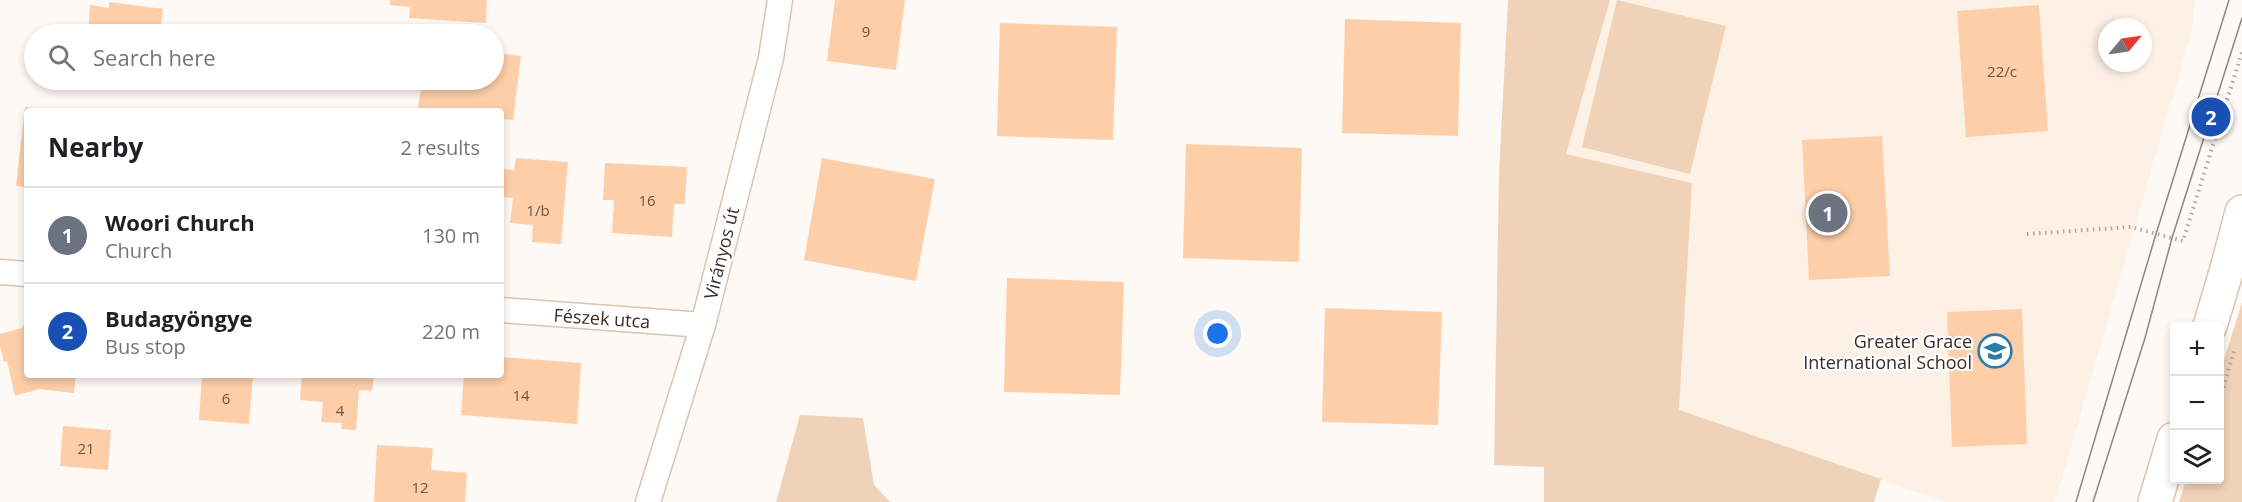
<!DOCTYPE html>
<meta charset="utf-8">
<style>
:root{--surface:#fff;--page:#f2f2f2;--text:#202124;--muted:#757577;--line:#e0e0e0;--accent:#2b7cad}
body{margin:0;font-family:"Open Sans",sans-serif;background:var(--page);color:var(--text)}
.controls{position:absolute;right:18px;bottom:18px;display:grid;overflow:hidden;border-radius:6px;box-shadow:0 3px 9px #0003}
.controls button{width:54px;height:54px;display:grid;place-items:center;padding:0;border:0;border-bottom:2px solid var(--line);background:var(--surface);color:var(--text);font:30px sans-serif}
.compass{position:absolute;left:2098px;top:18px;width:54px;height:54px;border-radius:50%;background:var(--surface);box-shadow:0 3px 9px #0003;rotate:61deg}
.you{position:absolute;left:1218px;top:334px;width:21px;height:21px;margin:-15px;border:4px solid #fff;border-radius:50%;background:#1a73e8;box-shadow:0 0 0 9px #1a73e833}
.badge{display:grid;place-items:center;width:39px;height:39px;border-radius:50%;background:var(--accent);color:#fff;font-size:20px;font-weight:700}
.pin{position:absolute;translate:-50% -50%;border:3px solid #fff;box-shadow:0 2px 6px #0006}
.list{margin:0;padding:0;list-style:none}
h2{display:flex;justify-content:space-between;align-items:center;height:78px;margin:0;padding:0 24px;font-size:26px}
h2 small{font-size:20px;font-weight:400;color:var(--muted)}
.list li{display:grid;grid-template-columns:39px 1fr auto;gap:18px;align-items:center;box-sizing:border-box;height:96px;padding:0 24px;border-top:2px solid var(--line)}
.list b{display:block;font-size:22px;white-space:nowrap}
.list p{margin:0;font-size:20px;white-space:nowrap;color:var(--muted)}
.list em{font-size:20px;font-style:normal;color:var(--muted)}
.icon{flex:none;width:33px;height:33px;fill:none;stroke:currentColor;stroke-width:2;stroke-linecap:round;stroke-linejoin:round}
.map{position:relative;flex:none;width:2242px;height:502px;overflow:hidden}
.search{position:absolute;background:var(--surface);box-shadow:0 3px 9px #0003;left:24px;top:24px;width:480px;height:66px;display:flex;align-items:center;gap:15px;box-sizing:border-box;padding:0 21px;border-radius:33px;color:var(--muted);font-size:22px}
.panel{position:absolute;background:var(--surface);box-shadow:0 3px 9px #0003;left:24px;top:108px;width:480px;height:270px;border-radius:6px}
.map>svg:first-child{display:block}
</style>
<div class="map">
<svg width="2242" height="502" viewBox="0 0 2242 502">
<rect width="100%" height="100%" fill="#fef9f5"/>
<path fill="#fdf1e6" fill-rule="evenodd" d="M 1610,0 L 2195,0 L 2192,30 L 2055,502 L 1945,502 L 1678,410 L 1692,183 L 1566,154 ZM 2107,27 L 2143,27 L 2143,63 L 2107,63 Z"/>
<g fill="#f0d2b9">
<path d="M 1508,0 L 1610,0 L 1566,154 L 1692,183 L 1679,410 L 1881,479 L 1874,502 L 1544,502 L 1544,467 L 1494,465 L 1499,174 Z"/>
<path d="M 1617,0 L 1726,26 L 1690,174 L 1582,147 Z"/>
<path d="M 2242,302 L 2242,502 L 2179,502 L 2186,480 L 2220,480 L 2220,373 Z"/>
<path d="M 800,415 L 863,418 L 874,485 L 890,502 L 776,502 Z"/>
</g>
<g fill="#fdcea8">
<path d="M 390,0 L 487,0 L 486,23 L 409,18 L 410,7 L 390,5 Z"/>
<path d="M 835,0 L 905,0 L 896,70 L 827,61 Z"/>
<path d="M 109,2 L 163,9 L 160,34 L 88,34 L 90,5 L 109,8 Z"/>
<path d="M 2039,5 L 2048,131 L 1966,137 L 1957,11 Z"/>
<path d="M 1345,19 L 1461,23 L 1458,136 L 1342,133 Z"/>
<path d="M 1000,23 L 1117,27 L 1113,140 L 997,136 Z"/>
<path d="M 494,53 L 521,56 L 513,120 L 501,119 L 501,111 L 441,111 L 418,108 L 422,80 L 494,80 Z"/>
<path d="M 25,107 L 44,109 L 27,111 L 27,187 L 16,186 Z"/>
<path d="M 1882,136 L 1890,276 L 1809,280 L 1802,140 Z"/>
<path d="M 1186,144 L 1302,148 L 1299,262 L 1183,258 Z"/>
<path d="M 516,158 L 568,162 L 561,244 L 532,242 L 533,225 L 510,223 L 513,198 L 501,197 L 501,187 L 502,169 L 514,170 Z"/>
<path d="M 822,158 L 935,179 L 916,281 L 804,260 Z"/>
<path d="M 605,163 L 687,167 L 685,204 L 674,204 L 672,237 L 612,233 L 614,200 L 603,200 Z"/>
<path d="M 1007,278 L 1124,282 L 1120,395 L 1004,392 Z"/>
<path d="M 1325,308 L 1442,312 L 1438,425 L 1322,422 Z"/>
<path d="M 2022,309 L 2027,444 L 1952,447 L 1947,312 Z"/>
<path d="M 27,318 L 27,375 L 76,375 L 74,393 L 39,389 L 15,396 L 7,361 L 4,362 L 0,346 L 0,334 L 22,328 Z"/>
<path d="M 501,357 L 581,363 L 577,424 L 461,415 L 464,375 L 501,375 Z"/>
<path d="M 202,375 L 253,375 L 249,424 L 199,420 Z"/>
<path d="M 302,375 L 374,375 L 372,391 L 359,390 L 356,430 L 341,429 L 342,423 L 321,422 L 323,402 L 300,400 Z"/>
<path d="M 63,426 L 111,430 L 108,470 L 60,466 Z"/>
<path d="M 377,445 L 433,448 L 431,470 L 467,473 L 465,502 L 374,502 Z"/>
</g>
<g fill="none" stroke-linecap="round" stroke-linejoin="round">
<g stroke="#dcc4b1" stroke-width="27">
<g id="minor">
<path d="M 0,272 L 27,274"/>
<path d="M 501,310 L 703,325"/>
<path d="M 648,502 L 703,325 L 771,58 L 780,0"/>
</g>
</g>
<g stroke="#dcc4b1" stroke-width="36">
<g id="secondary">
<path d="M 2210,326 L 2227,269 L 2242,212"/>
<path d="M 2155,502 L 2174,439"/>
</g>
</g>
<g stroke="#ada6a1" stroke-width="4" stroke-dasharray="1.5 4.5" stroke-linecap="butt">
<path d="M 2027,234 L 2131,227 L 2183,241 L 2242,52"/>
<path d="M 2220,399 L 2235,348"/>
</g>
<use href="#minor" stroke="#fff" stroke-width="24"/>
<use href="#secondary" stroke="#fff" stroke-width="33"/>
<g stroke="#8e8680" stroke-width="1.5">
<path d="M 2076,502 L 2156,234 L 2229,0"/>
<path d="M 2093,502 L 2145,338 L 2172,238 L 2242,18"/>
</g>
</g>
<defs>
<g id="school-ring" transform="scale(1.725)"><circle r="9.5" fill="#fff" stroke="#2b7cad" stroke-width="1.5"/><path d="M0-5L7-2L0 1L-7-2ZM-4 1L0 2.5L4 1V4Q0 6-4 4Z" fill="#2b7cad"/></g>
</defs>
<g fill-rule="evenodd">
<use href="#school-ring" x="1995" y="351"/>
</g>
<g text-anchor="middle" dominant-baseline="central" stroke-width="4.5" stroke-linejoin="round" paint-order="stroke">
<g font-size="15" fill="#685546">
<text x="866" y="31">9</text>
<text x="2002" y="71">22/c</text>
<text x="647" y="200">16</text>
<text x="538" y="210">1/b</text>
<text x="521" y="395">14</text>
<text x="226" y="398">6</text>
<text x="340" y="410">4</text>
<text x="86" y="448">21</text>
<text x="420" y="487">12</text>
</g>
<g font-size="18" fill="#372d26" stroke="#fff">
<text transform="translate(721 253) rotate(-76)">Virányos út</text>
<text transform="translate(602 318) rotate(4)">Fészek utca</text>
</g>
<g font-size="18" fill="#372d26" stroke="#fff" text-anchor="end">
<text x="1972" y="341">Greater Grace<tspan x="1972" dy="21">International School</tspan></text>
</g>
</g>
</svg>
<div class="controls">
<button>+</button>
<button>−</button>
<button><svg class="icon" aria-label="layers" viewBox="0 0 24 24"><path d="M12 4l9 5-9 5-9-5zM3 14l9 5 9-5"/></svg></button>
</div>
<svg class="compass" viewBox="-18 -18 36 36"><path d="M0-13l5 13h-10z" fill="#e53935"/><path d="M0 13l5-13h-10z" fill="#757577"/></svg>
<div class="you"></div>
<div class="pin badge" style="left:1828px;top:213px;background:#6b7280">1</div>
<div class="pin badge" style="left:2211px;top:117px;background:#1a4fb4">2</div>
<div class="search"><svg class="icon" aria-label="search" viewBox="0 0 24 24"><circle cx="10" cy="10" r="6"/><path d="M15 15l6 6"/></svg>Search here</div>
<section class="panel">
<h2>Nearby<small>2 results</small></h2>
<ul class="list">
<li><span class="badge" style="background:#6b7280">1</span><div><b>Woori Church</b><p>Church</p></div><em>130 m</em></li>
<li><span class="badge" style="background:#1a4fb4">2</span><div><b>Budagyöngye</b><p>Bus stop</p></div><em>220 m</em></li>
</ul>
</section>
</div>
